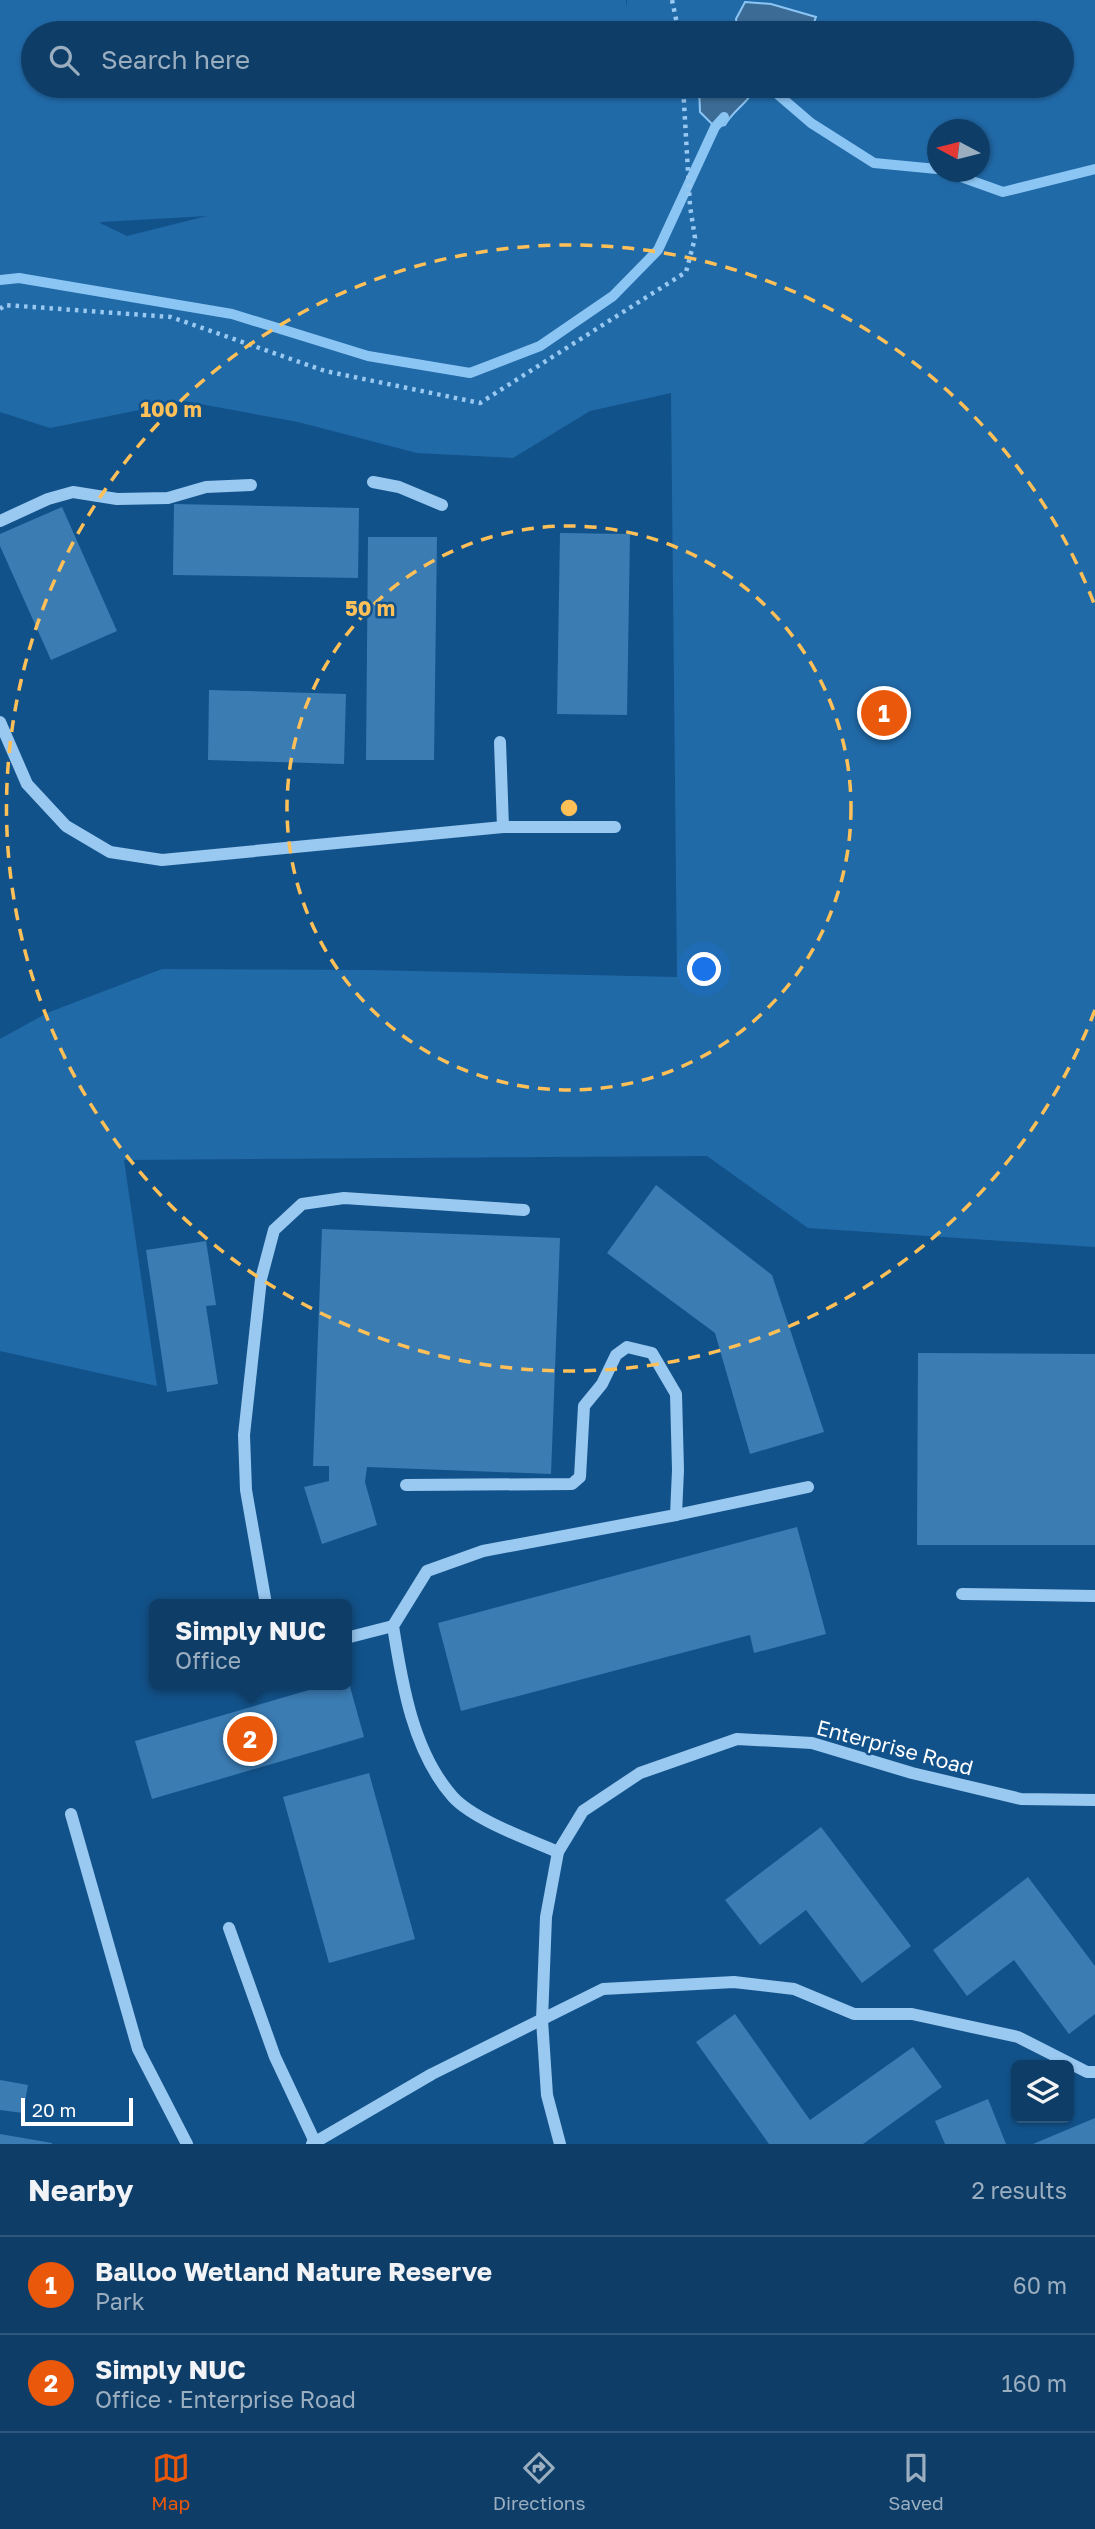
<!DOCTYPE html>
<meta charset="utf-8">
<style>
:root{--surface:#0e3e68;--page:#1c4971;--text:#f1f3f6;--muted:#9baec0;--line:#2e577c;--accent:#ea580c}
body{margin:0;font-family:"Golos Text",sans-serif;background:var(--page);color:var(--text)}
.controls{position:absolute;right:21px;bottom:21px;display:grid;overflow:hidden;border-radius:10px;box-shadow:0 2px 5px #0004}
.controls button{width:63px;height:63px;display:grid;place-items:center;padding:0;border:0;border-bottom:2px solid var(--line);background:var(--surface);color:var(--text);font:35px sans-serif}
.compass{position:absolute;left:927px;top:119px;width:63px;height:63px;border-radius:50%;background:var(--surface);box-shadow:0 2px 5px #0004;rotate:277deg}
.scale{position:absolute;left:21px;bottom:18px;width:112px;box-sizing:border-box;padding-left:7px;border:4px solid #fff;border-top:0;font-size:19px;line-height:24px;white-space:nowrap;color:#fff;-webkit-text-stroke:5px #12528a;paint-order:stroke}
.you{position:absolute;left:705px;top:970px;width:24px;height:24px;margin:-18px;border:5px solid #fff;border-radius:50%;background:#1a73e8;box-shadow:0 0 0 10px #1a73e833}
.badge{display:grid;place-items:center;width:46px;height:46px;border-radius:50%;background:var(--accent);color:#fff;font-size:23px;font-weight:700}
.pin{position:absolute;translate:-50% -50%;border:4px solid #fff;box-shadow:0 2px 7px #0006}
.popup{position:absolute;left:149px;top:1599px;width:203px;height:91px;box-sizing:border-box;display:grid;place-content:center;border-radius:10px;background:var(--surface);filter:drop-shadow(0 2px 5px #0005);font-size:23px;white-space:nowrap;color:var(--muted)}
.popup b{font-size:26px;color:var(--text)}
.popup::after{content:'';position:absolute;left:50%;top:100%;margin-left:-14px;border:14px solid transparent;border-top-color:var(--surface)}
.list{margin:0;padding:0;list-style:none}
h2{display:flex;justify-content:space-between;align-items:center;height:91px;margin:0;padding:0 28px;font-size:30px}
h2 small{font-size:23px;font-weight:400;color:var(--muted)}
.list li{display:grid;grid-template-columns:46px 1fr auto;gap:21px;align-items:center;box-sizing:border-box;height:98px;padding:0 28px;border-top:2px solid var(--line)}
.list b{display:block;font-size:26px;white-space:nowrap}
.list p{margin:0;font-size:23px;white-space:nowrap;color:var(--muted)}
.list em{font-size:23px;font-style:normal;color:var(--muted)}
.icon{flex:none;width:38px;height:38px;fill:none;stroke:currentColor;stroke-width:2;stroke-linecap:round;stroke-linejoin:round}
.map{position:relative;flex:none;width:1095px;height:2144px;overflow:hidden}
.search{position:absolute;background:var(--surface);box-shadow:0 2px 5px #0004;left:21px;right:21px;top:21px;height:77px;display:flex;align-items:center;gap:18px;box-sizing:border-box;padding:0 24px;border-radius:38px;color:var(--muted);font-size:26px}
.sheet{height:287px;background:var(--surface)}
nav{display:flex;justify-content:space-around;align-items:center;box-sizing:border-box;height:98px;border-top:2px solid var(--line);background:var(--surface);font-size:19px;color:var(--muted)}
nav a{display:grid;justify-items:center;gap:4px}
nav .on{color:var(--accent)}
.map>svg:first-child{display:block}
</style>
<div class="map">
<svg width="1095" height="2144" viewBox="0 0 1095 2144">
<rect width="100%" height="100%" fill="#12528a"/>
<path fill="#216aa8" fill-rule="evenodd" d="M 0,0 L 626,0 L 627,8 L 627,0 L 1095,0 L 1095,1247 L 808,1228 L 707,1156 L 124,1160 L 157,1386 L 0,1351 L 0,1039 L 47,1013 L 162,969 L 370,970 L 677,977 L 671,393 L 590,411 L 513,458 L 417,453 L 298,422 L 184,401 L 50,428 L 0,412 ZM 33,33 L 1062,33 L 1062,86 L 33,86 ZM 937,130 L 979,130 L 979,172 L 937,172 ZM 207,216 L 127,236 L 100,223 L 101,222 Z"/>
<g fill="#3c6b95" stroke="#8bc5f4" stroke-width="2">
<path d="M 745,2 L 771,4 L 816,17 L 810,33 L 738,33 L 736,19 Z"/>
<path d="M 699,86 L 755,86 C 749,103 734,109 725,125 L 715,127 L 700,112 Z"/>
</g>
<g fill="none" stroke-linecap="round" stroke-linejoin="round">
<g stroke="#8bc5f4" stroke-width="10">
<path d="M 768,86 L 811,123 L 874,163 L 937,169"/>
<path d="M 947,172 L 1003,192 L 1095,169"/>
<path d="M 0,280 L 19,278 L 232,314 L 368,356 L 470,373 L 540,346 L 613,296 L 658,250 L 715,127 L 724,117"/>
</g>
</g>
<g fill="#3b7cb3">
<path d="M 174,504 L 359,508 L 358,578 L 173,575 Z"/>
<path d="M 62,507 L 117,631 L 51,660 L 0,546 L 0,534 Z"/>
<path d="M 560,533 L 630,534 L 627,715 L 557,714 Z"/>
<path d="M 368,537 L 437,537 L 434,760 L 366,760 Z"/>
<path d="M 209,690 L 346,694 L 344,764 L 208,760 Z"/>
<path d="M 656,1185 L 772,1275 L 824,1432 L 750,1454 L 715,1333 L 607,1253 Z"/>
<path d="M 322,1229 L 560,1238 L 551,1474 L 367,1467 L 365,1482 L 377,1525 L 322,1544 L 304,1487 L 329,1481 L 329,1466 L 313,1466 Z"/>
<path d="M 206,1241 L 216,1305 L 206,1306 L 218,1384 L 167,1392 L 146,1250 Z"/>
<path d="M 918,1353 L 1095,1354 L 1095,1545 L 917,1545 Z"/>
<path d="M 797,1527 L 826,1634 L 754,1653 L 750,1635 L 461,1711 L 438,1623 Z"/>
<path d="M 347,1676 L 364,1737 L 152,1799 L 135,1741 L 326,1685 L 346,1685 Z"/>
<path d="M 369,1773 L 415,1939 L 329,1963 L 283,1797 Z"/>
<path d="M 821,1827 L 911,1946 L 862,1983 L 806,1910 L 760,1945 L 725,1900 Z"/>
<path d="M 1028,1877 L 1095,1966 L 1095,2014 L 1069,2034 L 1014,1960 L 967,1996 L 933,1950 Z"/>
<path d="M 735,2014 L 810,2120 L 913,2047 L 942,2087 L 863,2144 L 769,2144 L 696,2042 Z"/>
<path d="M 0,2080 L 28,2085 L 23,2113 L 0,2110 Z"/>
<path d="M 988,2099 L 1006,2144 L 945,2144 L 935,2121 Z"/>
<path d="M 1095,2118 L 1095,2144 L 1033,2144 Z"/>
<path d="M 0,2134 L 52,2143 L 52,2144 L 0,2144 Z"/>
</g>
<g fill="none" stroke-linecap="round" stroke-linejoin="round">
<g stroke="#99c8f0" stroke-width="4.5" stroke-dasharray="3.5 5" stroke-linecap="butt">
<path d="M 672,0 L 679,33"/>
<path d="M 0,309 L 5,305 L 171,317 L 325,371 L 480,403 L 686,272 L 695,238 L 690,206 L 683,86"/>
</g>
<g stroke="#99c8f0" stroke-width="12">
<path d="M 373,482 L 399,487 L 442,505"/>
<path d="M 0,521 L 48,499 L 73,492 L 117,499 L 168,498 L 206,487 L 251,485"/>
<path d="M 0,722 L 27,784 L 66,826 L 110,852 L 162,860 L 503,827 L 615,827"/>
<path d="M 500,742 L 503,827"/>
<path d="M 406,1485 L 572,1484 L 580,1477 L 584,1406 L 602,1384 L 616,1355 L 627,1347 L 652,1353 L 676,1394 L 678,1470 L 676,1515 L 483,1551 L 427,1571 L 393,1626 C 402,1684 413,1752 453,1797 C 474,1820 530,1840 558,1852"/>
<path d="M 676,1515 L 808,1487"/>
<path d="M 962,1594 L 1095,1596"/>
<path d="M 266,1604 L 246,1490 L 244,1435 L 261,1279 L 274,1230 L 302,1204 L 344,1198 L 524,1210"/>
<path d="M 346,1638 L 393,1626"/>
<path d="M 71,1814 L 138,2049 L 187,2144"/>
<path d="M 229,1928 L 275,2057 L 315,2142"/>
<path d="M 312,2144 L 432,2074 L 603,1989 L 734,1982 L 794,1989 L 854,2014 L 912,2014 L 1018,2037 L 1087,2072 L 1095,2072"/>
<path d="M 560,2144 L 547,2095 L 542,2020 L 546,1917 L 558,1852 L 583,1811 L 640,1773 L 737,1739 L 812,1743 L 912,1773 L 1021,1799 L 1095,1800"/>
</g>
</g>
<g fill="none" stroke="#ffc058" stroke-width="3.5" stroke-dasharray="12 9">
<circle cx="569" cy="808" r="282"/>
<path d="M1095 1010A563 563 0 1 1 1095 606"/>
</g>
<g text-anchor="middle" dominant-baseline="central" stroke-width="5" stroke-linejoin="round" paint-order="stroke">
<g font-size="21" fill="#fff" stroke="#12528a">
<text transform="translate(895 1747) rotate(15)">Enterprise Road</text>
</g>
</g>
<circle cx="569" cy="808" r="10" fill="#ffc058" stroke="#12528a" stroke-width="3.5"/>
<g font-size="21" text-anchor="middle" font-weight="bold" fill="#ffc058" stroke="#12528a" stroke-width="5" stroke-linejoin="round" paint-order="stroke">
<text x="171" y="417">100 m</text>
<text x="370" y="616">50 m</text>
</g>
</svg>
<div class="controls">
<button><svg class="icon" aria-label="layers" viewBox="0 0 24 24"><path d="M12 4l9 5-9 5-9-5zM3 14l9 5 9-5"/></svg></button>
</div>
<svg class="compass" viewBox="-18 -18 36 36"><path d="M0-13l5 13h-10z" fill="#e53935"/><path d="M0 13l5-13h-10z" fill="#9baec0"/></svg>
<div class="scale">20 m</div>
<div class="you"></div>
<div class="pin badge" style="left:884px;top:713px">1</div>
<div class="pin badge" style="left:250px;top:1739px">2</div>
<div class="popup"><b>Simply NUC</b>Office</div>
<div class="search"><svg class="icon" aria-label="search" viewBox="0 0 24 24"><circle cx="10" cy="10" r="6"/><path d="M15 15l6 6"/></svg>Search here</div>
</div>
<section class="sheet">
<h2>Nearby<small>2 results</small></h2>
<ul class="list">
<li><span class="badge">1</span><div><b>Balloo Wetland Nature Reserve</b><p>Park</p></div><em>60 m</em></li>
<li><span class="badge">2</span><div><b>Simply NUC</b><p>Office · Enterprise Road</p></div><em>160 m</em></li>
</ul>
</section>
<nav>
<a class="on"><svg class="icon" aria-label="map" viewBox="0 0 24 24"><path d="M3 6l6-2 6 2 6-2v14l-6 2-6-2-6 2zM9 4v14M15 6v14"/></svg>Map</a>
<a><svg class="icon" aria-label="directions" viewBox="0 0 24 24"><path d="M12 3l9 9-9 9-9-9zM9 14v-3h6M13 9l2 2-2 2"/></svg>Directions</a>
<a><svg class="icon" aria-label="saved" viewBox="0 0 24 24"><path d="M7 4h10v16l-5-4-5 4z"/></svg>Saved</a>
</nav>
